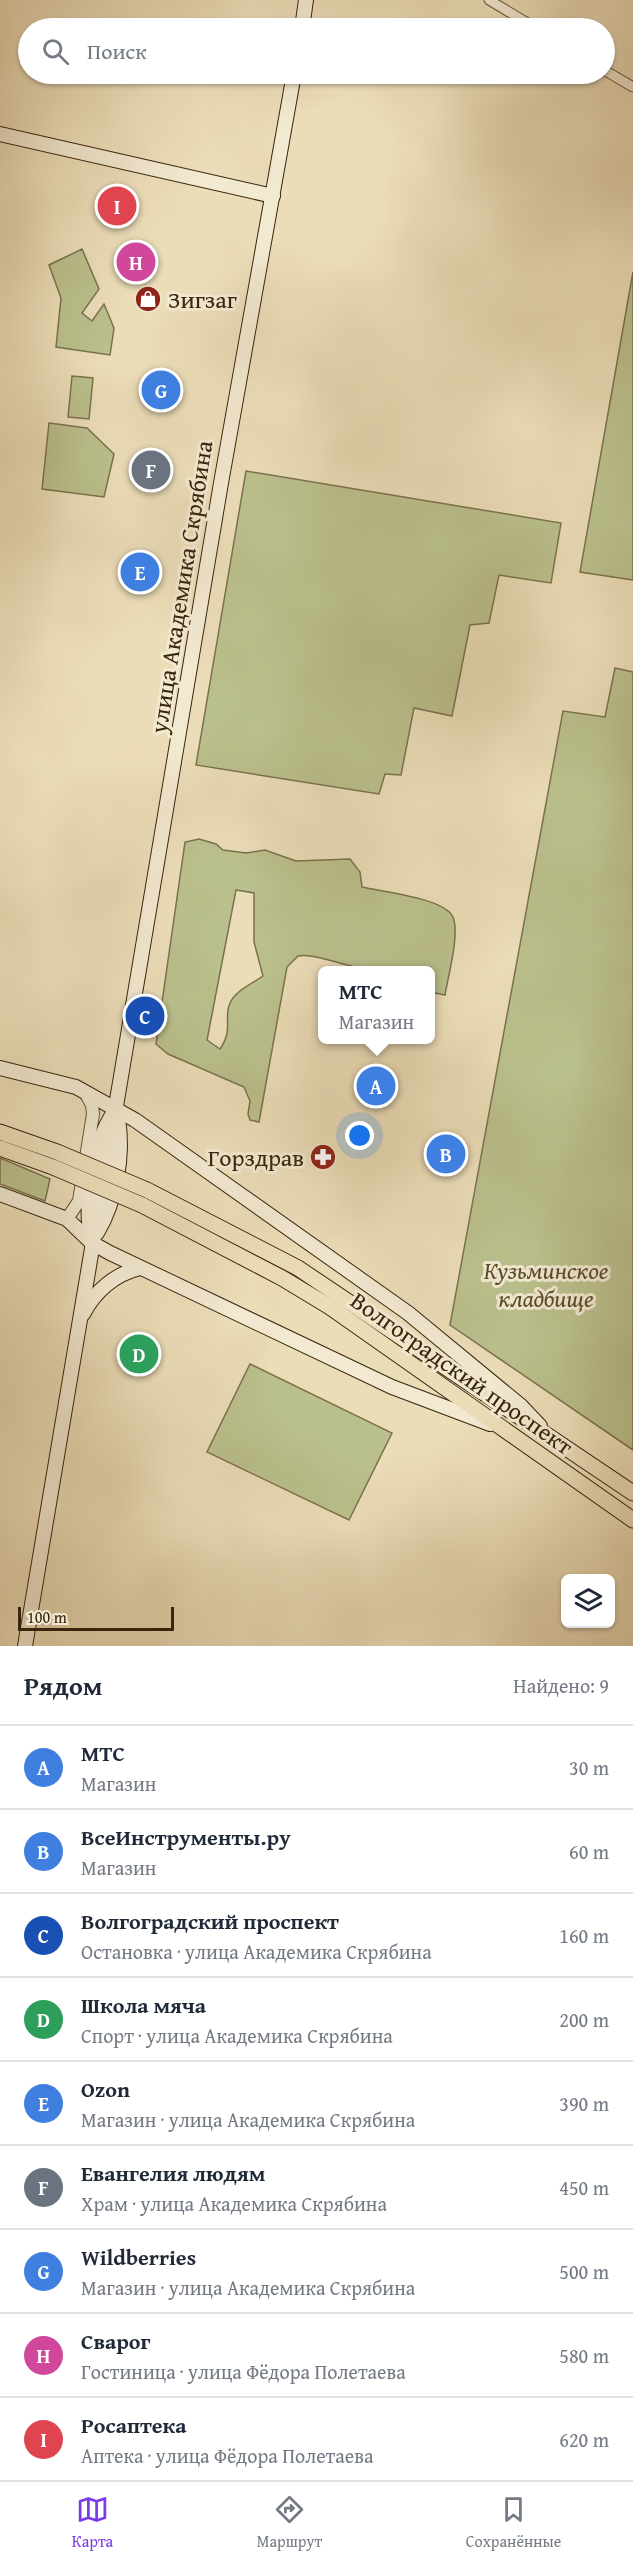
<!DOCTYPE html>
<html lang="ru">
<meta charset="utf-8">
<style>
:root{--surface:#fff;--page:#f6f6f7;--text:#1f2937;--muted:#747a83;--line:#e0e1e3;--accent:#7c3aed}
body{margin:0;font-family:"Gentium Book Plus",serif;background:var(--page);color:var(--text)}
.controls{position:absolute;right:18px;bottom:18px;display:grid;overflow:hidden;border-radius:9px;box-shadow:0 2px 4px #0004}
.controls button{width:54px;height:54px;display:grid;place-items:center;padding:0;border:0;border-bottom:2px solid var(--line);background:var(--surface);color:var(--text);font:30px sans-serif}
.scale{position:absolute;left:18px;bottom:15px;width:156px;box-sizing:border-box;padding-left:6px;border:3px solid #39250d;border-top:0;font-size:16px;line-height:21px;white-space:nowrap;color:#39250d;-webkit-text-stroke:4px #f2e9d1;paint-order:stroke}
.you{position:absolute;left:360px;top:1136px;width:21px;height:21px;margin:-15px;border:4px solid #fff;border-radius:50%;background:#1a73e8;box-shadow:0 0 0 9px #1a73e833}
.badge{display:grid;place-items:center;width:39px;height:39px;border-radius:50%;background:var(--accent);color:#fff;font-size:20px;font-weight:700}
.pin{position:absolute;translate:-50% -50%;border:3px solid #fff;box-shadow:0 2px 6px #0006}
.popup{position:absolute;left:318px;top:966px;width:117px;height:78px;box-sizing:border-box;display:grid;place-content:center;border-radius:9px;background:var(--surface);filter:drop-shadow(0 2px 4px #0005);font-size:20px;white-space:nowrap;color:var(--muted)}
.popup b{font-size:22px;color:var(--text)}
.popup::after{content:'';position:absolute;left:50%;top:100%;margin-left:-12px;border:12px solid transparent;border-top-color:var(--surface)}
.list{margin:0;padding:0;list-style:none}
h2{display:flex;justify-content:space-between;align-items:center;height:78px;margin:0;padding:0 24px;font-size:26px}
h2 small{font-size:20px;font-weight:400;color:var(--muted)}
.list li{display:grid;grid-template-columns:39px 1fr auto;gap:18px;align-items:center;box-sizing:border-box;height:84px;padding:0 24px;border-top:2px solid var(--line)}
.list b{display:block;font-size:22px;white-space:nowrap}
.list p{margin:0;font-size:20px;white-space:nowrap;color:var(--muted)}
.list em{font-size:20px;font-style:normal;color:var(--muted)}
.icon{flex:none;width:33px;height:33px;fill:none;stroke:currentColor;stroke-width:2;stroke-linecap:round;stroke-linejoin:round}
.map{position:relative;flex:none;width:633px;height:1646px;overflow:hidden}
.search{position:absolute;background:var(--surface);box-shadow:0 2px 4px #0004;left:18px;right:18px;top:18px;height:66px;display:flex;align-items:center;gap:15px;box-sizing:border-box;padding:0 21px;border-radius:33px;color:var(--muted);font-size:22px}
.sheet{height:834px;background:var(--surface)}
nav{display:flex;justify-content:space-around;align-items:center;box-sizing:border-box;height:84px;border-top:2px solid var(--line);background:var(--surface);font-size:16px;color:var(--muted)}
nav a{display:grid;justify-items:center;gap:3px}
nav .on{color:var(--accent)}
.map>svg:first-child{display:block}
</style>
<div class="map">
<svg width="633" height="1646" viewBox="0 0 633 1646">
<rect width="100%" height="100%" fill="#ebddb8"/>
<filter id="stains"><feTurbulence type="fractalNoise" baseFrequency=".00333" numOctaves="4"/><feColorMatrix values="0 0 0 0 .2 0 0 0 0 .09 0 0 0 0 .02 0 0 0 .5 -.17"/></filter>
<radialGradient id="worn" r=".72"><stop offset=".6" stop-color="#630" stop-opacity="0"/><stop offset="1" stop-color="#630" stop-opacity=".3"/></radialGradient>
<g fill="#bac08d" stroke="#7a724d" stroke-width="1.5" fill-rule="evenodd">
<path d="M 82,249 L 99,289 L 82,313 L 92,321 L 104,304 L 114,328 L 110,355 L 56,347 L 61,298 L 49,265 Z"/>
<path d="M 633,272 L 633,580 L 580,572 Z"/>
<path d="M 72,376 L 93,378 L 89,419 L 68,417 Z"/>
<path d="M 49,423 L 87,428 L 114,454 L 104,497 L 42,489 Z"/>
<path d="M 246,471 L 561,523 L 551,583 L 499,575 L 489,623 L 470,625 L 452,716 L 414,708 L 401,775 L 385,774 L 379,794 L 196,765 Z"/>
<path d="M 615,668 L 633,672 L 633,1450 L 450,1325 L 563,711 L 605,717 Z"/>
<path d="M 199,839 L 216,844 L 223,850 L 246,853 L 265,850 L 296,861 L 350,859 L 360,872 L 362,887 C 383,892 444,898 453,917 C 460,934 448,976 445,995 L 430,992 L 430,970 C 410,970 389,973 369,970 C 346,967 317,953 298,956 L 287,967 L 259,1122 L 250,1120 L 248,1114 L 250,1101 L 244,1087 L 168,1054 L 156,1044 L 185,842 ZM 236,890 L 254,893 L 254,942 L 263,976 C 252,984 236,990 230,1003 C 223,1018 234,1029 220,1049 L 207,1040 Z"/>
<path d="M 0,1158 L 50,1179 L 45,1201 L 0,1184 Z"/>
<path d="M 250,1364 L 392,1433 L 349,1520 L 207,1452 Z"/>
</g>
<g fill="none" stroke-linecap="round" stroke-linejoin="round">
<g stroke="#665338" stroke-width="11">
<g id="minor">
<path d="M 489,0 L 536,28"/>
<path d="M 604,70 L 633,87"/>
</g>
</g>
<g stroke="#665338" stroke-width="14">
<path id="tertiary" d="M 67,1219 L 79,1201 L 93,1114 L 92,1105 L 85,1092"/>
</g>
<g stroke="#39250d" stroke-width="16">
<g id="secondary">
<path d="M 302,28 L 306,0"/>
<path d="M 0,134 L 273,196"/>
<path d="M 0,1068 L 76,1087 L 135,1120 L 408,1313 L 521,1406 L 540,1426"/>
<path d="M 0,1194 L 67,1219 L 92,1243 L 110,1253 L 392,1387 L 490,1424"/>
<path d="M 90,1232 C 85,1194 92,1148 112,1115"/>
<path d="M 97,1233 C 116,1201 124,1155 118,1119"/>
<path d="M 83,1314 C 95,1291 115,1274 140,1268"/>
<path d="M 25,1646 L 221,483 L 294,74"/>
</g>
</g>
<g stroke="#39250d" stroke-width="17">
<g id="primary">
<path d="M 0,1132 L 57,1152"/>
<path d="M 0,1148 L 53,1167"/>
<path d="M 147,1190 L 298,1268 L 633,1493"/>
<path d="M 142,1205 L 282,1278 L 330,1307 L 633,1520"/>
</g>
</g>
<use href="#minor" stroke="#f2e9d1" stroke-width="9"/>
<use href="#tertiary" stroke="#f2e9d1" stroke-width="12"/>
<use href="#secondary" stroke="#f2e9d1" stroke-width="14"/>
<use href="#primary" stroke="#ebddb8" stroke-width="15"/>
<g stroke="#39250d" stroke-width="17" stroke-linecap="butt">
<g id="primary-bridge">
<path d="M 57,1152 L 147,1190"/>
<path d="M 53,1167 L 142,1205"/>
</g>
</g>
<use href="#primary-bridge" stroke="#ebddb8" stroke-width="15"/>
</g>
<defs>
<g id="shop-disc" transform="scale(1.35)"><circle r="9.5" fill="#8f2418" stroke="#f2e9d1"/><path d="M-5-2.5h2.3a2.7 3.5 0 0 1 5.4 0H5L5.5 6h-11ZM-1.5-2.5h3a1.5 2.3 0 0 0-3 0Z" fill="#fff"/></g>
<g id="pharmacy-disc" transform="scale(1.35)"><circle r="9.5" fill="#8f2418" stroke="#f2e9d1"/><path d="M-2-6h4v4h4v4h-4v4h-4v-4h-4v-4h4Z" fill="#fff"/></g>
</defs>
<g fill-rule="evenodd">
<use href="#shop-disc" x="148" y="299"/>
<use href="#pharmacy-disc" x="323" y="1157"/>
</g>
<g text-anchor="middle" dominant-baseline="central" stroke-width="6" stroke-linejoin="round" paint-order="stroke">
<g font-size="24" fill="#39250d" stroke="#f2e9d1" text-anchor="start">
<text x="168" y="299">Зигзаг</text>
<text x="304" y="1157" text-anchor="end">Горздрав</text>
</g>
<g font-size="24" fill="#39250d" stroke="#f2e9d1">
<text transform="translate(181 587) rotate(-81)">улица Академика Скрябина</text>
<text transform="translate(462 1373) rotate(35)">Волгоградский проспект</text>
</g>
<g font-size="24" font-style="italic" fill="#594c2d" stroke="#f2e9d1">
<text x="546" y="1270">Кузьминское<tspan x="546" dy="28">кладбище</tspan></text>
</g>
</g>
<rect width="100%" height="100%" filter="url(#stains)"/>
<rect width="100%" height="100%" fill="url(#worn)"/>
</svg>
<div class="controls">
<button><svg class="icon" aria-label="layers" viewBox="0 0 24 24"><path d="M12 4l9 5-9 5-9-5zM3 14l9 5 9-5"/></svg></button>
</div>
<div class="scale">100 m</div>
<div class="you"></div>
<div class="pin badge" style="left:376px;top:1086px;background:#3f7fe0">A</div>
<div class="popup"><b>МТС</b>Магазин</div>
<div class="pin badge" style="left:446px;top:1154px;background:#3f7fe0">B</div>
<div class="pin badge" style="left:145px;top:1016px;background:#1a4fb4">C</div>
<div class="pin badge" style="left:139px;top:1354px;background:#2e9e5b">D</div>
<div class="pin badge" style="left:140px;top:572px;background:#3f7fe0">E</div>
<div class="pin badge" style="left:151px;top:470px;background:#6b7280">F</div>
<div class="pin badge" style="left:161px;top:390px;background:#3f7fe0">G</div>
<div class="pin badge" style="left:136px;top:262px;background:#d1479c">H</div>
<div class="pin badge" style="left:117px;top:206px;background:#e0444e">I</div>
<div class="search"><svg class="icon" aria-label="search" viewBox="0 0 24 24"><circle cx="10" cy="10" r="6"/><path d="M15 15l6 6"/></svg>Поиск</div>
</div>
<section class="sheet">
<h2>Рядом<small>Найдено: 9</small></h2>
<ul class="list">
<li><span class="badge" style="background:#3f7fe0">A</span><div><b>МТС</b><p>Магазин</p></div><em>30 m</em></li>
<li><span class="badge" style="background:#3f7fe0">B</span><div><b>ВсеИнструменты.ру</b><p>Магазин</p></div><em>60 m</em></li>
<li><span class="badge" style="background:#1a4fb4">C</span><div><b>Волгоградский проспект</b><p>Остановка · улица Академика Скрябина</p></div><em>160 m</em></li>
<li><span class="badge" style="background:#2e9e5b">D</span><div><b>Школа мяча</b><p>Спорт · улица Академика Скрябина</p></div><em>200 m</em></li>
<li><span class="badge" style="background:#3f7fe0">E</span><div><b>Ozon</b><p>Магазин · улица Академика Скрябина</p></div><em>390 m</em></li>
<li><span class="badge" style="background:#6b7280">F</span><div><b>Евангелия людям</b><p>Храм · улица Академика Скрябина</p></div><em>450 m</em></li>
<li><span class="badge" style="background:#3f7fe0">G</span><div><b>Wildberries</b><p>Магазин · улица Академика Скрябина</p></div><em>500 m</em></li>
<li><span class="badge" style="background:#d1479c">H</span><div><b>Сварог</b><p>Гостиница · улица Фёдора Полетаева</p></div><em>580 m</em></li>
<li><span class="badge" style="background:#e0444e">I</span><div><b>Росаптека</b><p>Аптека · улица Фёдора Полетаева</p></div><em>620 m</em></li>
</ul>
</section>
<nav>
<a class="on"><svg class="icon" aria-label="map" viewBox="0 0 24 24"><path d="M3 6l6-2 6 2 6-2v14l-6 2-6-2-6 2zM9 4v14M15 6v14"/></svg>Карта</a>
<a><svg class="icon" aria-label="directions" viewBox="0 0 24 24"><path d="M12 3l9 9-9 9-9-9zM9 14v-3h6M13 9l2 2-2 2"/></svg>Маршрут</a>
<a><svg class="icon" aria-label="saved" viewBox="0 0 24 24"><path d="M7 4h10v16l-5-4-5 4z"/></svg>Сохранённые</a>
</nav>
